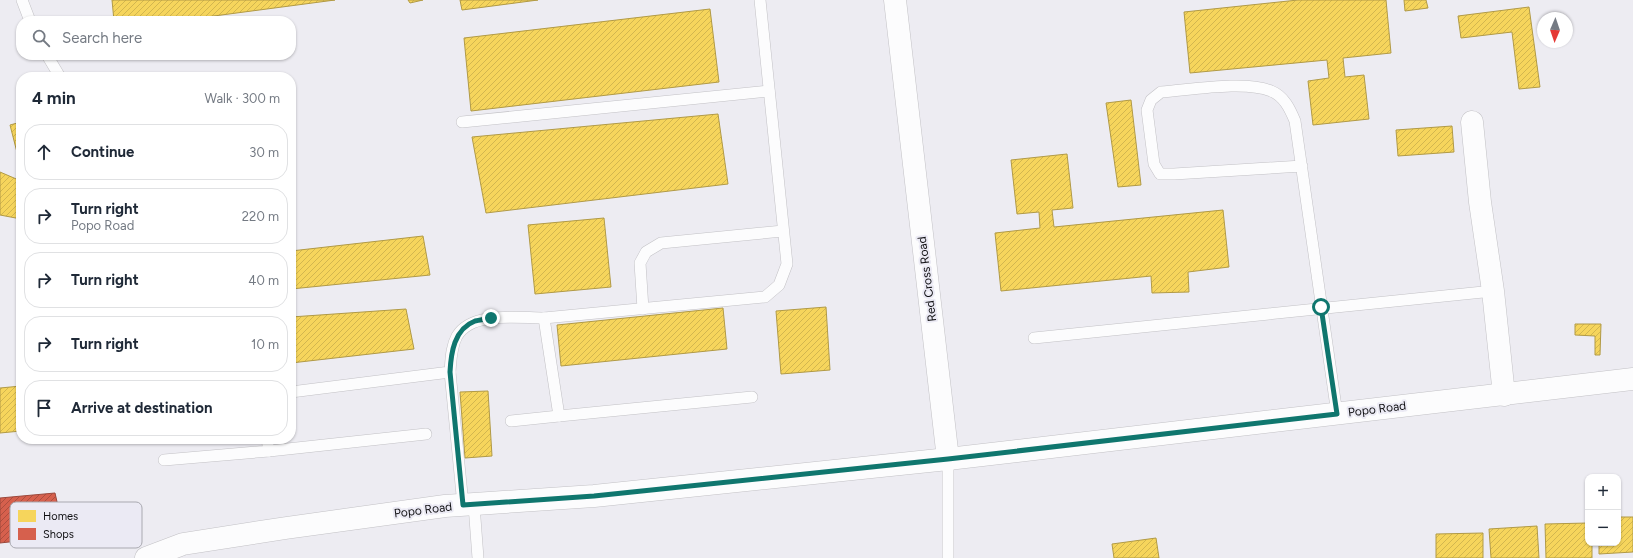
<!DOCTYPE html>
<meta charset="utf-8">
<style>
:root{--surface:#fff;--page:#f2f2f3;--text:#1f2937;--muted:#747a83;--line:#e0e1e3}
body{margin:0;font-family:Figtree,sans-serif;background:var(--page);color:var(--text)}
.controls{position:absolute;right:12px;bottom:12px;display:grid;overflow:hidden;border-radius:8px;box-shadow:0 1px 3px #0004}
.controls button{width:36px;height:36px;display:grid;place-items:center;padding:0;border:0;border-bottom:1px solid var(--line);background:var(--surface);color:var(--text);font:20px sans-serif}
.compass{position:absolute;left:1537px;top:12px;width:36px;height:36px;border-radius:50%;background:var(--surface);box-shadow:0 1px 3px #0004;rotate:182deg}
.stop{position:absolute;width:12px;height:12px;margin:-9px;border:3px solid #0f766e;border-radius:50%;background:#fff}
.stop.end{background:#0f766e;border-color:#fff;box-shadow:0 1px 4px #0008}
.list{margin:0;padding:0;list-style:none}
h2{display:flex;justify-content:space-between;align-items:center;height:52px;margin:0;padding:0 16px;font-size:17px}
h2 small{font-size:13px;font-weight:400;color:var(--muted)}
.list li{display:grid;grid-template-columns:26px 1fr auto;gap:12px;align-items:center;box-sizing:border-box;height:56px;margin:0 8px 8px;padding:0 8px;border:1px solid var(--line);border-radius:16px}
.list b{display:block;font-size:15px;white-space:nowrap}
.list p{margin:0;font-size:13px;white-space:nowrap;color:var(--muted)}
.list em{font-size:13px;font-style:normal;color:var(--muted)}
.icon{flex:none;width:22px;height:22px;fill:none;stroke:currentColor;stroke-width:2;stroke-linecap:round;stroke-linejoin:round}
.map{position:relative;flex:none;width:1633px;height:558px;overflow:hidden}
.search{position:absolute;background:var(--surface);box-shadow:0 1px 3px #0004;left:16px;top:16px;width:280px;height:44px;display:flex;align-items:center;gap:10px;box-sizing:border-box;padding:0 14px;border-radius:16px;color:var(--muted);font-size:15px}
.panel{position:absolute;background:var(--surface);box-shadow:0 1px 3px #0004;left:16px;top:72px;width:280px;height:372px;border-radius:16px}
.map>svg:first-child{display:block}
</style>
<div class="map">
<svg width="1633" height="558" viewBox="0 0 1633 558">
<defs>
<pattern id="homes-hatch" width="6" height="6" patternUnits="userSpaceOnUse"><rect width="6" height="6" fill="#f6d55c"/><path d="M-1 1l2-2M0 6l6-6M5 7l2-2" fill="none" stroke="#d2b64f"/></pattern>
<pattern id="shops-hatch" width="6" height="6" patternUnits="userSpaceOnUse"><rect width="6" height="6" fill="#d6604d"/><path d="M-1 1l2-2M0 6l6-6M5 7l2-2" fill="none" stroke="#ac4e3f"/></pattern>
</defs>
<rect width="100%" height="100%" fill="#edecf2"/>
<g fill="url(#homes-hatch)" stroke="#b19a46">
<path d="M 112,0 L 335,0 L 176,21 L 114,21 Z"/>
<path d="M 408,0 L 423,0 L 410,3 Z"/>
<path d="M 460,0 L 538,0 L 462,10 Z"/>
<path d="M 1298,0 L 1386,0 L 1391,53 L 1343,58 L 1345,77 L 1364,75 L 1369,119 L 1313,125 L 1308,81 L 1329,78 L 1327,60 L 1190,73 L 1184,12 Z"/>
<path d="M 1404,0 L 1426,0 L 1428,8 L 1405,11 Z"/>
<path d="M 1529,7 L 1540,87 L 1519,89 L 1512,32 L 1461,38 L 1458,16 Z"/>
<path d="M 710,9 L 719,82 L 471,111 L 464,38 Z"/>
<path d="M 1131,100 L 1141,185 L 1118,187 L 1106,103 Z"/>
<path d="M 718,114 L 728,184 L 486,213 L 472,137 Z"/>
<path d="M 21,122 L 21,168 L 10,125 Z"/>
<path d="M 1452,126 L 1454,152 L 1398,156 L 1396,130 Z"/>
<path d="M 1067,154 L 1073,208 L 1052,210 L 1054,227 L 1223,210 L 1229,267 L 1188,272 L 1189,292 L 1152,293 L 1151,276 L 1001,291 L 995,233 L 1040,228 L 1039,212 L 1017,214 L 1011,160 Z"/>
<path d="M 0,172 L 21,181 L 21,219 L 0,215 Z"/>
<path d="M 604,218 L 611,287 L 535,294 L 528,225 Z"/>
<path d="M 423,236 L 430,275 L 291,289 L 291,251 Z"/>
<path d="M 826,307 L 830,370 L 781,374 L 776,311 Z"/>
<path d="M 723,308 L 727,349 L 561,366 L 557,325 Z"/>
<path d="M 406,309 L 414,349 L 291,363 L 291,317 Z"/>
<path d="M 1575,324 L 1601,324 L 1600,355 L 1595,355 L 1595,336 L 1575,335 Z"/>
<path d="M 21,386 L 21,431 L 0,433 L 0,388 Z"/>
<path d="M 488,391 L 492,456 L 465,458 L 460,392 Z"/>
<path d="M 1618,517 L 1633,517 L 1633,552 L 1599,554 L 1599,543 L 1618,543 Z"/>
<path d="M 1588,523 L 1588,543 L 1592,543 L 1592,558 L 1546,558 L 1545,524 Z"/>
<path d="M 1537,526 L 1539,558 L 1491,558 L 1489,529 Z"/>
<path d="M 1483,533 L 1483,558 L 1436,558 L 1436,534 Z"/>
<path d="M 1156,538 L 1159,558 L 1114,558 L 1112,544 Z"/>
</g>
<path fill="url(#shops-hatch)" stroke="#9b483c" d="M 55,493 L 61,519 L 33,518 L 36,539 L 0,543 L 0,498 Z"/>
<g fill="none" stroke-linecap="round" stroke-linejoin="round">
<g stroke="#c2c1c5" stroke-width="12">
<g id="lane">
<path d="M 22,0 L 30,21"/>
<path d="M 47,55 L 60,77"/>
<path d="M 462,122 L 769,91"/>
<path d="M 1302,166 L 1174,174 L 1160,174 L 1154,164 L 1147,110 L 1151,100 L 1161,92 C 1190,90 1245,80 1271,91 C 1284,96 1290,109 1295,121 L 1337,414"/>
<path d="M 643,309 L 640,263 L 646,252 L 661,243 L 783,231"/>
<path d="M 544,318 L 765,297 L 779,285 L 787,264 L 760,0"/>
<path d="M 1034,338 L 1493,291"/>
<path d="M 450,372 L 463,505"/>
<path d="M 291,392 L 450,372 C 451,360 451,347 457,336 C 472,311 518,318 544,318 L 559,416 L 752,397"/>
<path d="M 511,421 L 559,416"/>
<path d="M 269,451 L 426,434"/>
<path d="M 948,459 L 948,558"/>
<path d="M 164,460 L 269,451 L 267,439"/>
<path d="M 474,505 L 478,558"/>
</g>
</g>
<g stroke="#c2c1c5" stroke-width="23">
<g id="street">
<path d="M 895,0 L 948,459"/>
<path d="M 1472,122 L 1480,202 L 1493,291 L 1504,395"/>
<path d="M 146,558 L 183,544 L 286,528 L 445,506 L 594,496 L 948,459 L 1633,379"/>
</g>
</g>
<use href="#lane" stroke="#fcfcfd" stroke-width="11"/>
<use href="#street" stroke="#fcfcfd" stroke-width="22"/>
</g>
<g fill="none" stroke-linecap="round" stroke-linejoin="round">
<path stroke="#0f766e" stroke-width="5" d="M 491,318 C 486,319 480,320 475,321 C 454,329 451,353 450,372 L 463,505 L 594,496 L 948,459 L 1337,414 L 1321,307"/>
</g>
<g text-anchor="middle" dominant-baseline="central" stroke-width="4" stroke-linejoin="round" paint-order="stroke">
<g font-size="12" fill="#101013" stroke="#ebeaf4">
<text transform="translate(927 279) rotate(-97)">Red Cross Road</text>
<text transform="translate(1377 409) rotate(-7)">Popo Road</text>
<text transform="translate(423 510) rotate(-7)">Popo Road</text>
</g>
</g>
<rect x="10" y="502" width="132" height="46" rx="6" fill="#ebeaf4" stroke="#a9a9b0" stroke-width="1"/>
<rect x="18" y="510" width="18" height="12" fill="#f6d55c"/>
<rect x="18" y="528" width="18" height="12" fill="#d6604d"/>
<g font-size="11" fill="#101013">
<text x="43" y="520">Homes</text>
<text x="43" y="538">Shops</text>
</g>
</svg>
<div class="controls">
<button>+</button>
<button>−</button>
</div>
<svg class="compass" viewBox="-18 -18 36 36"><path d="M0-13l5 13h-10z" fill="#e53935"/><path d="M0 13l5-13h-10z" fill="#747a83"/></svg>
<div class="stop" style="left:1321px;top:307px"></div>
<div class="stop end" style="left:491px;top:318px"></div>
<div class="search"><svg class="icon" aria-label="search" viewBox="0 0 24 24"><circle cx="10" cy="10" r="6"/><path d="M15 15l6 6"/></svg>Search here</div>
<section class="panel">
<h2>4 min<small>Walk · 300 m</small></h2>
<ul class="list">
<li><svg class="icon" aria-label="ahead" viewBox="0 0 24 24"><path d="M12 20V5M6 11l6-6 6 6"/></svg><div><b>Continue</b></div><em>30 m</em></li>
<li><svg class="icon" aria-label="right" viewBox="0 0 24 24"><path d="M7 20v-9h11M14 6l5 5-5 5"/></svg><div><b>Turn right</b><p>Popo Road</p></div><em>220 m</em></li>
<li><svg class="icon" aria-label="right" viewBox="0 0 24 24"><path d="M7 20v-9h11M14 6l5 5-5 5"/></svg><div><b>Turn right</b></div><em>40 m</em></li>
<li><svg class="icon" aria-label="right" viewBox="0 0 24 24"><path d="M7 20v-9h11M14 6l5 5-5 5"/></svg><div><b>Turn right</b></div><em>10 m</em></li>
<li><svg class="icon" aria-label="arrive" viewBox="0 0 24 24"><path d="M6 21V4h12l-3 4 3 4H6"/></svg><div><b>Arrive at destination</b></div></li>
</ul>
</section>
</div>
